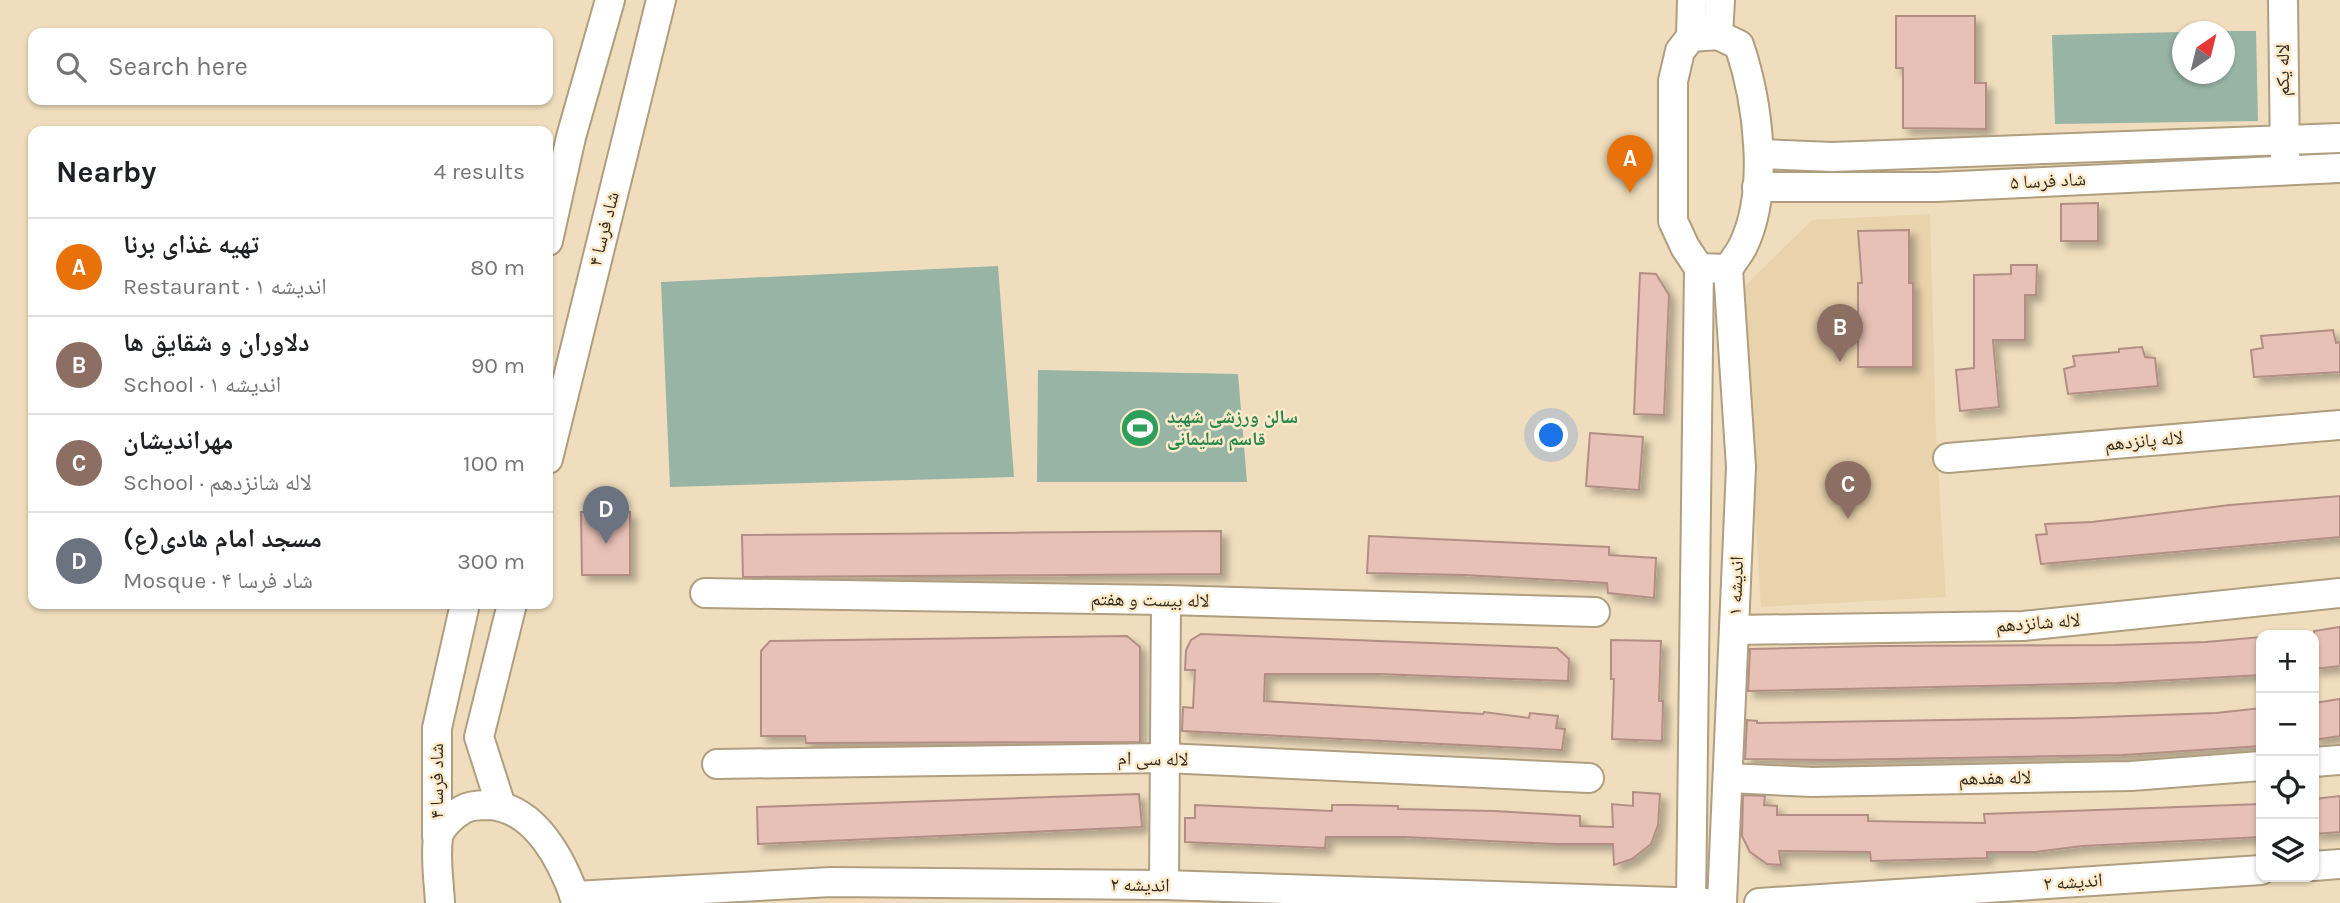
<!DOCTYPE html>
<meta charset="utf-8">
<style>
:root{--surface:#fff;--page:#f6f6f6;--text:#202124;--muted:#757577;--line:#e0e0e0;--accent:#7c3aed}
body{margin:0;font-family:Karla,"Noto Naskh Arabic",sans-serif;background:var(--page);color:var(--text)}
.controls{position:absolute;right:21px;bottom:21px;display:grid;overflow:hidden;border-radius:14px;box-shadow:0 2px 5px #0004}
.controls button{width:63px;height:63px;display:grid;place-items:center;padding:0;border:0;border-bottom:2px solid var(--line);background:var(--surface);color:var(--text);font:35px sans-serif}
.compass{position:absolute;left:2172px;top:21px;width:63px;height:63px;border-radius:50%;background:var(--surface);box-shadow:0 2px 5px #0004;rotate:35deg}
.you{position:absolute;left:1552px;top:436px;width:24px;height:24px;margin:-18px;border:5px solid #fff;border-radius:50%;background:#1a73e8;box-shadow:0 0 0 10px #1a73e833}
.badge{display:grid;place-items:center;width:46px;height:46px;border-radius:50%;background:var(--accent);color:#fff;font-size:23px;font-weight:700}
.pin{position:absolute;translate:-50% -58px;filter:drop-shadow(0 2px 4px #0008)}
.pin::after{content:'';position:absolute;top:37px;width:24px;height:21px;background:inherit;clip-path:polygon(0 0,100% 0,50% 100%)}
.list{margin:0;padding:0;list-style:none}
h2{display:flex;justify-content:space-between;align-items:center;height:91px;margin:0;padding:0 28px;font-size:30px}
h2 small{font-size:23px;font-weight:400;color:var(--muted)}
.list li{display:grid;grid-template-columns:46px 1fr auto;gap:21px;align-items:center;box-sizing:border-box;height:98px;padding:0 28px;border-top:2px solid var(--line)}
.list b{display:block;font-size:26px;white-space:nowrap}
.list p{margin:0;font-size:23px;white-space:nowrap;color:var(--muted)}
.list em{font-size:23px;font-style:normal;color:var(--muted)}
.icon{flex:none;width:38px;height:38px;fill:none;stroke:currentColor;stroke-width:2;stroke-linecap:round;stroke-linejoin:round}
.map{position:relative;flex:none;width:2340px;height:903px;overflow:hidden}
.search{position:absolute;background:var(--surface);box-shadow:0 2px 5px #0004;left:28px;top:28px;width:525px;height:77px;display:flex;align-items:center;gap:18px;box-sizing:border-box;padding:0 24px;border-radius:14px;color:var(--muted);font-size:26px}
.panel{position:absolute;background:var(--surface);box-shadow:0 2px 5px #0004;left:28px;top:126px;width:525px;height:483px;border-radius:14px}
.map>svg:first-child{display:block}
</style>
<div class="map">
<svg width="2340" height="903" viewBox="0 0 2340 903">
<defs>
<filter id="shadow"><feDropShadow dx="6" dy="6" stdDeviation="3.5" flood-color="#0004"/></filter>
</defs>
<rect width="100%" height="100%" fill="#efddbd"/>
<path fill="#e9d3ac" d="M 1930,214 L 1936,434 L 1946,597 L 1761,607 L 1741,290 L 1812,220 Z"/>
<g fill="#97b4a5">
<path d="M 2209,31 L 2256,31 L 2258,121 L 2055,124 L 2052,35 L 2182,32 L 2182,74 L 2224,74 L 2224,32 Z"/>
<path d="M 998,266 L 1014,477 L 670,487 L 661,282 Z"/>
<path d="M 1038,370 L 1238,374 L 1247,482 L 1037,482 Z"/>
</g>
<g fill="#e7c0b6" stroke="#b28e85" stroke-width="2" filter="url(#shadow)">
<path d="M 1896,16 L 1975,16 L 1975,83 L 1986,83 L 1986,129 L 1903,128 L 1903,68 L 1896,68 Z"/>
<path d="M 2098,203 L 2098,241 L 2061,241 L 2061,204 Z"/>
<path d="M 1909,230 L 1909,283 L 1913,283 L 1913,367 L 1858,367 L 1858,283 L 1862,283 L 1858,231 Z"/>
<path d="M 2011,265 L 2037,265 L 2036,295 L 2025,295 L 2025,340 L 1993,340 L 1999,407 L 1960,411 L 1956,370 L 1974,368 L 1974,275 L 2011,274 Z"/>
<path d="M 1640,273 L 1656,274 L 1669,295 L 1664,415 L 1634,414 Z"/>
<path d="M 2333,330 L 2336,343 L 2340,342 L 2340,372 L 2254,377 L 2251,350 L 2263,348 L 2261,336 Z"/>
<path d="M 2142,347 L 2145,357 L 2155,358 L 2158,386 L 2068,394 L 2064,369 L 2075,366 L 2073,356 L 2119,352 L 2119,349 Z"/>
<path d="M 1590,433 L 1643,437 L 1639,490 L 1586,486 Z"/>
<path d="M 2340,496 L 2340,537 L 2041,564 L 2036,535 L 2047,534 L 2045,524 L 2092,522 L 2230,505 Z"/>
<path d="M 581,512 L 630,512 L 630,575 L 582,575 Z"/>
<path d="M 1221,531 L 1221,574 L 743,577 L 742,535 Z"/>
<path d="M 1369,536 L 1609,547 L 1609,555 L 1656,558 L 1654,598 L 1608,593 L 1607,583 L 1465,575 L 1367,573 Z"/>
<path d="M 2340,627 L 2340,666 L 2314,669 L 2314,631 Z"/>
<path d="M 1201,634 L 1557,648 L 1569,659 L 1568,681 L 1379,674 L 1265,674 L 1264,701 L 1483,714 L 1484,712 L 1529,718 L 1530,713 L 1558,716 L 1556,728 L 1565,729 L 1562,750 L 1182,731 L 1183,707 L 1193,708 L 1195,670 L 1185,670 L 1186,650 L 1191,640 Z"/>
<path d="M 1127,636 L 1140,647 L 1140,742 L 806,743 L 805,736 L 761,736 L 761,651 L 770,641 Z"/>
<path d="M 2261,637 L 2261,675 L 2117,683 L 1748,691 L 1750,649 L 1879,646 L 2115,645 L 2206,642 Z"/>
<path d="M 1611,640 L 1661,641 L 1659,701 L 1663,701 L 1662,741 L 1612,739 L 1614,679 L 1611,679 Z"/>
<path d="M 2340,699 L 2340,736 L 2314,740 L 2314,703 Z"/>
<path d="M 2261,708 L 2261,746 L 2123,755 L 1831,760 L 1745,759 L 1747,720 L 1757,721 L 1757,723 L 2073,718 L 2216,713 Z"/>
<path d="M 1633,792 L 1660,794 L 1658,825 L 1651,844 L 1632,859 L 1614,865 L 1613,844 L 1556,844 L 1405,837 L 1326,837 L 1325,848 L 1185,842 L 1185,818 L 1195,818 L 1195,805 L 1332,811 L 1332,805 L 1351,805 L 1398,806 L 1398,809 L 1494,811 L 1580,816 L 1580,826 L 1613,827 L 1612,804 L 1633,806 Z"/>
<path d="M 1139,794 L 1142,827 L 758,844 L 757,807 Z"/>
<path d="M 1743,795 L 1765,796 L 1764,805 L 1777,806 L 1777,815 L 1868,815 L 1868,821 L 1916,822 L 1985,823 L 1984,814 L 2261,804 L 2261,837 L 2082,846 L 2035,852 L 1987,852 L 1987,858 L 1871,861 L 1870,852 L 1779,851 L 1781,865 L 1767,864 L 1750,852 L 1742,836 Z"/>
<path d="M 2340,796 L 2340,832 L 2314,834 L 2314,799 Z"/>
</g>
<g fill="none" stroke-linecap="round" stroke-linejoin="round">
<g stroke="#af9e7f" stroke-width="32">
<g id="minor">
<path d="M 2283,0 L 2285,158"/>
<path d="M 1718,35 L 1720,0"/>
<path d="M 1691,37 L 1692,0"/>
<path d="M 1759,154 L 1832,157 L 2340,138"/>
<path d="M 1757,187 L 1936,187 L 2340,168"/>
<path d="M 548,241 L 571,137 L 610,0"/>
<path d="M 1948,458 L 2340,425"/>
<path d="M 548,459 L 661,0"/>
<path d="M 705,593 L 1166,600 L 1595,612"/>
<path d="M 1734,630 L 2023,626 L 2340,593"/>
<path d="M 2314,762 L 2340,760"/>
<path d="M 717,764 L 1165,758 L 1589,778"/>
<path d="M 1729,778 L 1812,782 L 2131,776 L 2261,766"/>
<path d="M 501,806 L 479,737 L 512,604"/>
<path d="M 437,836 L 437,728 L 465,604"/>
<path d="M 2314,866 L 2340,864"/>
<path d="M 1164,885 L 1166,600"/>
<path d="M 574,896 L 831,882 L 1164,885 L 1705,903"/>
<path d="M 440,903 C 439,882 435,858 438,838 C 439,828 453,815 462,810 C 468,806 480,805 488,805 C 536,807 563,862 577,903"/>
<path d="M 1691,903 L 1699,268 L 1685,247 L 1673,221 L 1673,81 L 1680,51 L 1691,37 L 1718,35 L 1739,45 C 1758,101 1770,191 1743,246 C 1739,254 1733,261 1728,269 L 1699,268"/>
<path d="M 1722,903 L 1741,467 L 1728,269"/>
<path d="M 1759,903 L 2261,870"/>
</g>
</g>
<use href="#minor" stroke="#fff" stroke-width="28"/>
</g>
<defs>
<g id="stadium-disc" transform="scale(2.0125)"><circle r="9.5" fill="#2e9e5b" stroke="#fceaca"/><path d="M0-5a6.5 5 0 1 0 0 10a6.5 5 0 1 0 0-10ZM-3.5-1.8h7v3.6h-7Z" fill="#fff"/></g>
</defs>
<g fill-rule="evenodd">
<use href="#stadium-disc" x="1140" y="428"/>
</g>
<g text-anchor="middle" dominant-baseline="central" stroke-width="5" stroke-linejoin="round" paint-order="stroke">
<g font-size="19" fill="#322b1f" stroke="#fceaca">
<text transform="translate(2283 70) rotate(-90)">لاله یکم</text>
<text transform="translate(2048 181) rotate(-3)">شاد فرسا ۵</text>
<text transform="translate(604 229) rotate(-76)">شاد فرسا ۴</text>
<text transform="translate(2144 441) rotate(-5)">لاله پانزدهم</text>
<text transform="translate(1736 586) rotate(-88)">اندیشه ۱</text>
<text transform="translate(1150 600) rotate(1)">لاله بیست و هفتم</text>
<text transform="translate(2038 623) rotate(-4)">لاله شانزدهم</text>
<text transform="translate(1153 759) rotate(1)">لاله سی ام</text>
<text transform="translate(1995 778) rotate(-1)">لاله هفدهم</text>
<text transform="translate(437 781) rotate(-90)">شاد فرسا ۴</text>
<text transform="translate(2073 882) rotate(-4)">اندیشه ۲</text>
<text transform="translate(1140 885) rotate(1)">اندیشه ۲</text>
</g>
<g font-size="19" font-weight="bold" fill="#27864d" stroke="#fceaca" text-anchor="start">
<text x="1167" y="417">سالن ورزشی شهید<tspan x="1167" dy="22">قاسم سلیمانی</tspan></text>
</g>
</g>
</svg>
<div class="controls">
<button>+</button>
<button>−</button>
<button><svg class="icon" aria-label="locate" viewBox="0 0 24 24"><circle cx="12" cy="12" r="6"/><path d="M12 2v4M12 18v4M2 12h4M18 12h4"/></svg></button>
<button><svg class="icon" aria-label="layers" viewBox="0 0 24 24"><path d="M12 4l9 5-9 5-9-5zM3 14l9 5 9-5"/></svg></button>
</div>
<svg class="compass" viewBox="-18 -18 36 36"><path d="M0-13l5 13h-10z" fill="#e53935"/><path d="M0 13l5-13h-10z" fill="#757577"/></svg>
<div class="you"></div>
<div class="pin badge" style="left:1630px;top:193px;background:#e8710a">A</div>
<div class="pin badge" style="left:1840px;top:362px;background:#8d6e63">B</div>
<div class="pin badge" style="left:1848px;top:519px;background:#8d6e63">C</div>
<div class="pin badge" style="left:606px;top:544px;background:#6b7280">D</div>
<div class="search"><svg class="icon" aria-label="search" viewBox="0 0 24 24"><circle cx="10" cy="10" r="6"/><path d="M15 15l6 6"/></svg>Search here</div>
<section class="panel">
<h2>Nearby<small>4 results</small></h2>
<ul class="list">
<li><span class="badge" style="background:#e8710a">A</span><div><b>تهیه غذای برنا</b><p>Restaurant · اندیشه ۱</p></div><em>80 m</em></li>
<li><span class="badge" style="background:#8d6e63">B</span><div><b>دلاوران و شقایق ها</b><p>School · اندیشه ۱</p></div><em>90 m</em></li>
<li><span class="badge" style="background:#8d6e63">C</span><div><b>مهراندیشان</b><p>School · لاله شانزدهم</p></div><em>100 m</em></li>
<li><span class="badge" style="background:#6b7280">D</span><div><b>مسجد امام هادی(ع)</b><p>Mosque · شاد فرسا ۴</p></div><em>300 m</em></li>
</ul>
</section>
</div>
